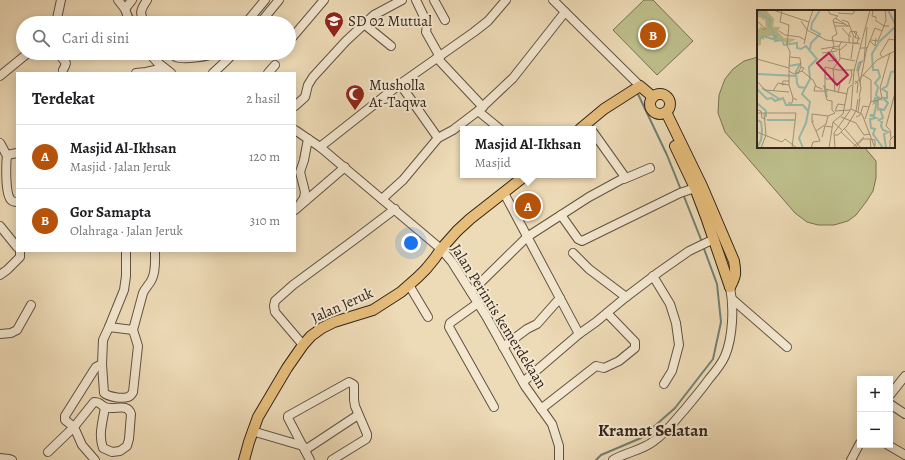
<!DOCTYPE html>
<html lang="id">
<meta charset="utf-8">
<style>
:root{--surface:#fff;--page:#f2f2f2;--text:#202124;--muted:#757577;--line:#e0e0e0;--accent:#b45309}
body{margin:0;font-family:Alegreya,serif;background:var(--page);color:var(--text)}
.controls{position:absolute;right:12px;bottom:12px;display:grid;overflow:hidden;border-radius:0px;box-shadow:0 2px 10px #0003}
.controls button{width:36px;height:36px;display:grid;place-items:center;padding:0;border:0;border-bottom:1px solid var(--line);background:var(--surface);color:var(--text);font:20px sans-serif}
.you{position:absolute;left:411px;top:243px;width:14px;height:14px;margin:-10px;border:3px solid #fff;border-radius:50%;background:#1a73e8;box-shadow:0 0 0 6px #1a73e833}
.badge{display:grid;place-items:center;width:26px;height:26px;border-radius:50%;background:var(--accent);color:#fff;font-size:13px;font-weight:700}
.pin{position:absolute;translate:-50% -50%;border:2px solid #fff;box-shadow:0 1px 4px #0006}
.popup{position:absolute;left:460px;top:126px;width:136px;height:52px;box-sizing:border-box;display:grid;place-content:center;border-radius:0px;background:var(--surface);filter:drop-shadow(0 1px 3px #0005);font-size:13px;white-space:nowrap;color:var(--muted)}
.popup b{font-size:15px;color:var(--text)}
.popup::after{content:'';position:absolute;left:50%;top:100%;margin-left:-8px;border:8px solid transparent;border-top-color:var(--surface)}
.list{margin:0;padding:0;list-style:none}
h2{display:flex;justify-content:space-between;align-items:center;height:52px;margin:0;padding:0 16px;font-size:17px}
h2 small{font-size:13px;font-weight:400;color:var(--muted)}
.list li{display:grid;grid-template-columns:26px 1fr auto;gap:12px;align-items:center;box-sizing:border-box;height:64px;padding:0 16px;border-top:1px solid var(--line)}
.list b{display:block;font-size:15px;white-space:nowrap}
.list p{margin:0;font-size:13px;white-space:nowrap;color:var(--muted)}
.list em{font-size:13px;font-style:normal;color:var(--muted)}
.icon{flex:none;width:22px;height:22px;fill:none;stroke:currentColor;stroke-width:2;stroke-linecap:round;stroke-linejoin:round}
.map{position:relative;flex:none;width:905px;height:460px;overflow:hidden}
.search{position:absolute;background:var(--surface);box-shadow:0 2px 10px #0003;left:16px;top:16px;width:280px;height:44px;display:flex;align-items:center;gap:10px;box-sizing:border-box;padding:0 14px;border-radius:22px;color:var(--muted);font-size:15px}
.panel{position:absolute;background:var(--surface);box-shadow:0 2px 10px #0003;left:16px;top:72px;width:280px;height:180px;border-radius:0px}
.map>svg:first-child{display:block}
</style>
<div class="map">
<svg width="905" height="460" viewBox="0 0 905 460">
<rect width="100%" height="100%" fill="#eddab6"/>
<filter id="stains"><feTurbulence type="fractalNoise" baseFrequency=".005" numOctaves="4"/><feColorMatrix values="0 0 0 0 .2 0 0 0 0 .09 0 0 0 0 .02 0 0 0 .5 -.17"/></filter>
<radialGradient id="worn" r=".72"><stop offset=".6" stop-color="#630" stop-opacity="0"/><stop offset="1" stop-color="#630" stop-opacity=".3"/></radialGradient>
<g fill="#bdbe8b" stroke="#787252">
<path d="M 644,0 L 653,0 L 693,41 L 657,75 L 613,30 Z"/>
<path d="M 758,57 L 758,147 L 864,147 L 876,161 L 876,178 L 873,191 L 866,202 L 856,215 L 848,221 L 834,225 L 818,225 L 807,222 L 795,213 L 725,132 L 718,113 L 719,95 L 725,79 L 733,69 L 744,61 Z"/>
</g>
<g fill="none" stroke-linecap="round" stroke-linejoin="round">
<g stroke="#707f72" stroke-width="2">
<path d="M 131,7 L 129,12 L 138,23"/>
<path d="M 637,92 L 667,155 L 681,190"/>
<path d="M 683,194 L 702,242"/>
<path d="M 596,460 L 601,455 L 641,438 L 675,408 L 713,359 L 721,322 L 717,284 L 703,246"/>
</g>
<g stroke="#615241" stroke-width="10">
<g id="minor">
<path d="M 118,0 L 125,9 L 130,23"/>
<path d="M 416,0 L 426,21 L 427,25 L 426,32 L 440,57"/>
<path d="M 434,0 L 445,20"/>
<path d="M 553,0 L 640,86"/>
<path d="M 125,9 L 132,0"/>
<path d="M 56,23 L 61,0"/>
<path d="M 146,23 C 138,14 141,9 147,0"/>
<path d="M 246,23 L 265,0"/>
<path d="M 260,23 L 279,0"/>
<path d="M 364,24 L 391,46"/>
<path d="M 290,40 L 324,0"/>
<path d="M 58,53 L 66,63 L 65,66 L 63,70"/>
<path d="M 149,53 L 157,62 L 171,73"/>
<path d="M 170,53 C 172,54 174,56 176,57 C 183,60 208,57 214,53"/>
<path d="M 437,58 L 483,107"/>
<path d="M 136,73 L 146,72 L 164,68"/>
<path d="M 213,73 L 226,61 L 234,53"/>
<path d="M 268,73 L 275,65"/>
<path d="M 0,76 L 28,53"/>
<path d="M 400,84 L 438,138"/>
<path d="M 295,106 L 305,97 L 308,85 L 313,77 L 346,41 L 374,15 L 402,0"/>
<path d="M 478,111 L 500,129"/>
<path d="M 295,130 L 320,147 L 441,249 L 452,262 L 486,316 L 525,386 L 552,424 L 559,446 L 559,460"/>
<path d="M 0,143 L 6,154 L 7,155 C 6,164 5,194 11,200 C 13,202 14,202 17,202"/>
<path d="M 320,147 L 400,84 L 474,32 L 488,21 L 506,0"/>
<path d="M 7,155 L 17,153"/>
<path d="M 624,179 L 650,168"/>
<path d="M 504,193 L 579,334"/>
<path d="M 382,199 L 403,180 L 438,138 L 453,130 L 478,111 L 513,78 L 565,12"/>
<path d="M 300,204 L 304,198 L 305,192 L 300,172 L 304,160 L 308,139"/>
<path d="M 295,210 L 345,167"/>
<path d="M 561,215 L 578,239 L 582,241 L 680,193 L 695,188"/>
<path d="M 0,226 L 17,247"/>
<path d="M 573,253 L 589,269 L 626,297"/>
<path d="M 0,275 L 7,270 L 20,257 L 20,251"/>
<path d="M 653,276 L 670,304 L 676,323 L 679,345 L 672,371 L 664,384"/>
<path d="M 409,285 L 428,317"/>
<path d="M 471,292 L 527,237 L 589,197 L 624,178 L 625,177 L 593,132"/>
<path d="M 732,299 L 787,347"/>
<path d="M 478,303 L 450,323 L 449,327 L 494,407"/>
<path d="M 109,327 L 124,290 L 126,276 L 126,251"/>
<path d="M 133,330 L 109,327 L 103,340 L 102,364 L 104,393 C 109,397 122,399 128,397 C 131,396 132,394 133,392 L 138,346 L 133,330 L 143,293 C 145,288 150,284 152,279 C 156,271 155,260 155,251"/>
<path d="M 0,334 L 11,333 L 17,330 L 31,305"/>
<path d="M 303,345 L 275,312 L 274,306 L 275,301 L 293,285 L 358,237 L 395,209"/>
<path d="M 503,347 L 527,329 L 537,324 L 560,298"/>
<path d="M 523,382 L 579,334 L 596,322 L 626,297 L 659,272 L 689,251 L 714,239"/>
<path d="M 890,395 L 905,376"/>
<path d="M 890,404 L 905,414"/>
<path d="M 541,409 L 596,366 L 604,368 L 619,361 L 635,348 L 635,342 L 607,313"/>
<path d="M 252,431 L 303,446"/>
<path d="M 888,445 L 905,455"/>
<path d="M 305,450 L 358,415"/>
<path d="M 48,452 L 74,427 L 65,420 L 65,416 L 94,370 L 96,367 L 102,364"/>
<path d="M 0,458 L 9,459 L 12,460"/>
<path d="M 95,460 L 82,445 L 74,427 L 94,402 C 101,402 100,405 105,407 C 114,411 127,402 131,414 L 129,439 L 127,446 L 120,451 L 112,452 L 103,448 C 98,435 103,421 105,407"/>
<path d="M 310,460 L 288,418 L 288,416 L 349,382 L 351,383 L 354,385 L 354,400 L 355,406 L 367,434 L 367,437 L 366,439 L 332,460"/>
<path d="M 613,460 C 626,452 641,451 654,441 C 667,432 676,419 686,408 C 694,398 702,389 709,379 C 715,372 721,365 725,356 C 733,337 734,307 730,287"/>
<path d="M 851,460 L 860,443"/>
</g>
</g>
<g stroke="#32251a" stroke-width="12">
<g id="major">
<circle cx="660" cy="104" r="10"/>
<path d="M 666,112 L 702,186 L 734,261 C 736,273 736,276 730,287"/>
<path d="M 580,129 L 604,109 L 640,86 L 653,97"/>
<path d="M 675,146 L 695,188 L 706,217 L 730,287"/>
<path d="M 244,460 L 249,442 L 258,417 L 287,368 L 303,345 L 311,336 L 322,328 L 334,322 L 373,310 L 401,292 L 418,277 L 426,269 L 435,258 L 441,249 L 457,231 L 470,219 L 526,175"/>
</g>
</g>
<use href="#minor" stroke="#f3e7d0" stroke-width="8"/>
<use href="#major" stroke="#e6bd7b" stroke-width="10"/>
</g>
<defs>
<g id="school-pin" transform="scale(1)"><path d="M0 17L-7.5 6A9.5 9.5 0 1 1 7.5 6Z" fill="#8f2418" stroke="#f3e7d0"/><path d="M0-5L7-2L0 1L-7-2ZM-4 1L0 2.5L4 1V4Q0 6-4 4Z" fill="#fff"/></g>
<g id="mosque-pin" transform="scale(1)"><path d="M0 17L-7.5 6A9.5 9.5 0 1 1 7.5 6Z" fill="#8f2418" stroke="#f3e7d0"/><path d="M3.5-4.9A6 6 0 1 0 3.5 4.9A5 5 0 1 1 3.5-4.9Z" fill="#fff"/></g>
</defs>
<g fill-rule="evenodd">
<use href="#school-pin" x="334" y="21"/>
<use href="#mosque-pin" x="355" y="94"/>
</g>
<g text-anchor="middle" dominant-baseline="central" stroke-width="4" stroke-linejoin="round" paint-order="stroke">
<g font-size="15" fill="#32251a" stroke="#f3e7d0" text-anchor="start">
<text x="348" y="21">SD 02 Mutual</text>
<text x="369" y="85">Musholla<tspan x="369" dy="17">At-Taqwa</tspan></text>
</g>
<g font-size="15" fill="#32251a" stroke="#f3e7d0">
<text transform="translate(342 305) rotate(-24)">Jalan Jeruk</text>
<text transform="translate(499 316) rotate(58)">Jalan Perintis kemerdekaan</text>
</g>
<g font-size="17" font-weight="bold" fill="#32251a" stroke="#f3e7d0">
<text x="653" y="430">Kramat Selatan</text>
</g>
</g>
<g transform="translate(757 10)">
<rect width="138" height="138" fill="#eddab6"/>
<path d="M 0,0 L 9,0 L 17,9 L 16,17 L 23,17 L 21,22 L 27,28 L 39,29 L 30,34 L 24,29 L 19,31 L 19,26 L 7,26 L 7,30 L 4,28 L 4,35 L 0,36 L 0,20 L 4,17 L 0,13 L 8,20 L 9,19 L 8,9 L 5,10 L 5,8 L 0,7 Z" fill="#bdbe8b"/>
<path fill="none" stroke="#99bbac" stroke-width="2" d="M 131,0 L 138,14M 0,1 L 13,10 L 12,17 L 16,21 L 17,27M 2,30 L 6,26 L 16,29 L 19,26 L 18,31 L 25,30 L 27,35 L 40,33 L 40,38 L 44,39 L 49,36 L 60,49 L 52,57 L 53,69 L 45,84 L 53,92 L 49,113 L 42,128 L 46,138M 53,39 L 54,33 L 63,24 L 54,19 L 55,13 L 63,0M 32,56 L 43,54 L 39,62 L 40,73 L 42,77 L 48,78M 100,61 L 102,53 L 106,51M 0,64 L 39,66M 67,75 L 70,87M 5,78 L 24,90M 0,79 L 10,89 L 15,88 L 18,91 L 26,88 L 29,95 L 46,95 L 51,101M 0,93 L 9,101 L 9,107M 0,110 L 4,112 L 5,120 L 4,130 L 0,138M 10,110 L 38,110M 126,138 L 116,124 L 118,119 L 114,118 L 113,109 L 119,108 L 113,105 L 117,105 L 118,101 L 120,91 L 117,93 L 118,88 L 123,89 L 119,85 L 121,77 L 118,73 L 123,67 L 121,60 L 116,60 L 115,44 L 122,32 L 138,17M 129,138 L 127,124 L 131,122 L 126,120 L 124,116 L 125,112 L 122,110 L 126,108 L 123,99 L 127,100 L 131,93 L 126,88 L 130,88 L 130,82 L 125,79 L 130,76 L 134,62 L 138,61"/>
<path fill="none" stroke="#a29278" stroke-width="1" d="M 16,0 L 52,12 L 50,20 L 69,30 L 103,34M 25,0 L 23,12 L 32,15 L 30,35 L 33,42 L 32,58M 113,0 L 97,61 L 94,99 L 105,104 L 118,138M 116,0 L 115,6 L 119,7 L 119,9M 81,3 L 96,4 L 98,0M 78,8 L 91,16M 85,10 L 91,12 L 97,27 L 103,29M 118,10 L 127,16 L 132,16M 0,11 L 9,19 L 5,19M 44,11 L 50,20 L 48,30M 52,12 L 56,0M 76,12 L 88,14M 78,16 L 93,16M 85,18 L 92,26 L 92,33M 22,21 L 28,25 L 43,27 L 48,30 L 47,34M 96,21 L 102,27 L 100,33 L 96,33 L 96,27M 125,21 L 129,10 L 128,0M 94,27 L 92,24 L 94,21 L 100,22 L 98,27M 114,30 L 121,31 L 125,21 L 118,18M 113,31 L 118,36 L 119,28M 75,38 L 83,40 L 90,34M 103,38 L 110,38 L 118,18M 64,39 L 82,36M 65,43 L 80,41M 33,47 L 43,48 L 44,57M 125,47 L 123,44 L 132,29 L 138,30M 83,48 L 98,51M 0,49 L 32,58 L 32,61 L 37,64 L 45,61M 94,49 L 96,34M 71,51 L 80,50 L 74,41 L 77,36 L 75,27 L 80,24 L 76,10 L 81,6 L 73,4 L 71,0M 107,51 L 110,17M 68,57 L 68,79 L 90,84M 68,57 L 81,60 L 98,60M 45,61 L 56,70 L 59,76M 41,64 L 44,57 L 47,58 L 45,61M 68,64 L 69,69 L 77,69 L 76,72M 0,71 L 8,80 L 32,82M 98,71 L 101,73 L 100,83M 103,73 L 110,37M 29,74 L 25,75 L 26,71 L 32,71M 78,74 L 83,74 L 81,83M 92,74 L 95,65 L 94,60M 98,74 L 120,50 L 138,41M 32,75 L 36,88M 65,79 L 58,76 L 57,81 L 71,81M 16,81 L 21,73 L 32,75 L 32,61M 68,82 L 70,90 L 75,91M 78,82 L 76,59 L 83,49 L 82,36 L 85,31M 102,87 L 104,78 L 101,62 L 104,52M 121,90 L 125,88 L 123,78 L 133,43M 113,92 L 121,90 L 121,101M 31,93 L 35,93 L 36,88 L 40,90M 0,100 L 4,101 L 5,108 L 9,109M 78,101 L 93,100M 78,101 L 81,94 L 88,95M 99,101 L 101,89M 101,102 L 103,87M 0,103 L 39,103 L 35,138M 84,107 L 99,113 L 107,125 L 113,124M 99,107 L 103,105 L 106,96 L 112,97 L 114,91 L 114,70 L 106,65M 108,109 L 112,97M 57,111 L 55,112 L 59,121M 55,112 L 55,104 L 71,106M 76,112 L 85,120M 87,118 L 104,138M 0,122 L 25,132 L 28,129 L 40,138M 84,122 L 101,138M 77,125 L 81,125 L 90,116 L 99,101M 65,127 L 68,116 L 75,117M 134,129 L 133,120 L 129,116 L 138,83M 63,131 L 59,121 L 69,114 L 71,106 L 78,103 L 75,100 L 75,91M 4,138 L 9,125 L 7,103M 54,138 L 56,132 L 63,131M 72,138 L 76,112 L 86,104 L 91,78 L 95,75M 78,138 L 77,123 L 94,99M 95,138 L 107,127M 98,138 L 106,129 L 113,129M 114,138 L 113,129 L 118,130 L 118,136M 133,138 L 133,130 L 138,125"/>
<path fill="#c2185b" fill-opacity="0.15" stroke="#c2185b" stroke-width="2" d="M 72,43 L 91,65 L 80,75 L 60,53 Z"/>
<rect width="138" height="138" fill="none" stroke="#32251a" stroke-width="2"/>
</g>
<rect width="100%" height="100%" filter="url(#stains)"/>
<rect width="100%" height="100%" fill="url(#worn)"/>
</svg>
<div class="controls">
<button>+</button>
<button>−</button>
</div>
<div class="you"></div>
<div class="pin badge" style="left:528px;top:206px">A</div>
<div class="popup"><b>Masjid Al-Ikhsan</b>Masjid</div>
<div class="pin badge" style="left:653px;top:35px">B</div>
<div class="search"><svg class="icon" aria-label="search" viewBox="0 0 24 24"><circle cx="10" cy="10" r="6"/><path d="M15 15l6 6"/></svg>Cari di sini</div>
<section class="panel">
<h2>Terdekat<small>2 hasil</small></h2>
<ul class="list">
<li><span class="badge">A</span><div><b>Masjid Al-Ikhsan</b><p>Masjid · Jalan Jeruk</p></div><em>120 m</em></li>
<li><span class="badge">B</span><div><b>Gor Samapta</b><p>Olahraga · Jalan Jeruk</p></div><em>310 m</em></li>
</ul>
</section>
</div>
